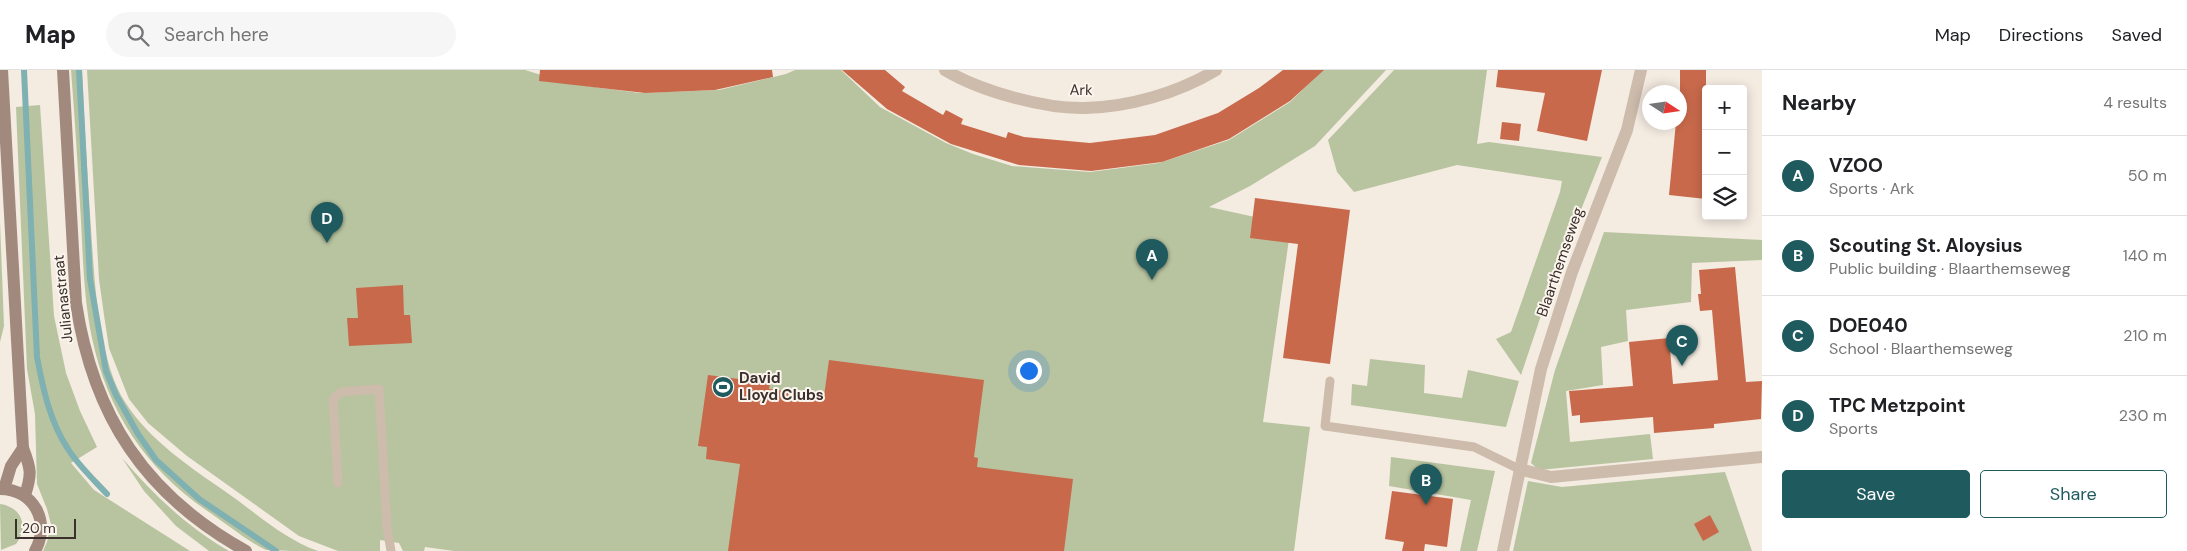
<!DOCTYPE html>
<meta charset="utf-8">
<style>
:root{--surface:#fff;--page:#f6f6f6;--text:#202124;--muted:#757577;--line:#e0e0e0;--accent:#1f5a5e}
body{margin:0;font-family:"DM Sans",sans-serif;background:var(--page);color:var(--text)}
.controls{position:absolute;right:15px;top:15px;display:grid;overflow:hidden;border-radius:5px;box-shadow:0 2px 12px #0003}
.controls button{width:45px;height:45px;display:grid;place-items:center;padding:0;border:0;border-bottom:1px solid var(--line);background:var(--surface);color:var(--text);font:25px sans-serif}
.compass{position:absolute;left:1642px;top:15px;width:45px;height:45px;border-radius:50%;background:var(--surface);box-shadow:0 2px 12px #0003;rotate:102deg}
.scale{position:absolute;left:15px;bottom:12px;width:61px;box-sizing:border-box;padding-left:5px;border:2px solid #3b302b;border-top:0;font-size:14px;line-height:18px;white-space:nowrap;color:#3b302b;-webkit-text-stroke:4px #fbf5ee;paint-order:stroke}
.you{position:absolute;left:1028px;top:300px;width:18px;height:18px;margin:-12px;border:4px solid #fff;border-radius:50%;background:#1a73e8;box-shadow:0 0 0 8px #1a73e833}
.badge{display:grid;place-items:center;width:32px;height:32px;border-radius:50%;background:var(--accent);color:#fff;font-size:16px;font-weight:700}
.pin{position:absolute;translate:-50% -41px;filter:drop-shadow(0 1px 2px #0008)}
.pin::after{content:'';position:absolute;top:26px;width:18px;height:15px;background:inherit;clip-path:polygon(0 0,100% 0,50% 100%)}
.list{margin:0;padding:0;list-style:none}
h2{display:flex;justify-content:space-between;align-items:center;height:65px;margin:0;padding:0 20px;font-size:21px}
h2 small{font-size:16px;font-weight:400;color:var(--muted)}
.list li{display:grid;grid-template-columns:32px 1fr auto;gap:15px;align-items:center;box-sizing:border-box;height:80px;padding:0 20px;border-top:1px solid var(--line)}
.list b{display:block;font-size:19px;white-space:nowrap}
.list p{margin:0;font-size:16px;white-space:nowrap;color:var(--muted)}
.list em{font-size:16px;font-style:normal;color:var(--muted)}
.actions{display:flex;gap:10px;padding:15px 20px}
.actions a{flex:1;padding:11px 0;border:1px solid var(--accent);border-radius:5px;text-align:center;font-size:18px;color:var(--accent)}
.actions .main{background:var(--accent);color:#fff}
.icon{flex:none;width:28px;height:28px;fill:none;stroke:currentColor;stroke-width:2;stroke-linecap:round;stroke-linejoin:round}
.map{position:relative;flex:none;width:1762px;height:481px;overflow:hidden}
header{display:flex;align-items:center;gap:30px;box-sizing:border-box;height:70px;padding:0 25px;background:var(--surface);border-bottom:1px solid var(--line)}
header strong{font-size:24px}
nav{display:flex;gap:28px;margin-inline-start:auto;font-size:18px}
.search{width:350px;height:45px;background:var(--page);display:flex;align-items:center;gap:12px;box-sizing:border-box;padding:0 18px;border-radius:28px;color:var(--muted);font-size:19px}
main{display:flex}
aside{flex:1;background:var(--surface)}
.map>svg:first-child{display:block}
</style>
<header>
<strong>Map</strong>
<div class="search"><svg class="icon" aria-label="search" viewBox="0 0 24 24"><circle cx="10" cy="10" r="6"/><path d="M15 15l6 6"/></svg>Search here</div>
<nav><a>Map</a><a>Directions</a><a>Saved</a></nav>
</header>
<main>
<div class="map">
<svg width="1762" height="481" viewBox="0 0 1762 481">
<rect width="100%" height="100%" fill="#f4ebe1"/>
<g fill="#b8c4a0">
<path d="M 71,0 L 82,0 C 84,48 87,96 90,144 C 94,198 96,286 125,332 C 149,370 190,397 226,422 C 256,443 284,469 318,481 C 308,481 273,481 266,480 C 248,472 223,451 206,440 C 145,398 107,340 92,268 C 84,230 83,190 81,151 C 78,101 75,50 71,0 Z"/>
<path d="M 87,0 L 525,0 L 571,14 L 640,23 L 719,20 L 786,4 L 795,0 L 841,0 L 880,37 L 946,73 L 973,84 L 1012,96 L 1090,102 L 1159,93 L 1229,70 L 1290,32 L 1323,0 L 1386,0 L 1315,76 L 1250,116 L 1209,137 L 1291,155 L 1263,352 L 1310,357 L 1294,481 L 454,481 L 425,477 L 424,481 L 403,481 L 399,473 L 380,470 L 380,481 L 338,481 L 299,466 L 187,386 L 148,353 L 129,329 L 109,278 L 104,245 L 99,209 Z"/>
<path d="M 1394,0 L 1487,0 L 1477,74 L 1489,72 L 1602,87 L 1553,210 L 1521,305 L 1496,269 L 1511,262 L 1560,122 L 1562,111 L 1457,95 L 1354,122 L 1337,102 L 1328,70 Z"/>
<path d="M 40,35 L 54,246 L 66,303 L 80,341 L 97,377 L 71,393 L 94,420 L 190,481 L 43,481 L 47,472 L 51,454 L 47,439 L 37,414 L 35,344 L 27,299 L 16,37 Z"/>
<path d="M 0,152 L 4,256 L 0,272 Z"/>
<path d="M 1604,162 L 1762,170 L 1762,190 L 1692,193 L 1691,232 L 1626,240 L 1628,271 L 1601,277 L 1603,315 L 1566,321 L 1570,372 L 1650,364 L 1653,389 L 1539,400 L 1531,393 L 1555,300 Z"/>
<path d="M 1370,289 L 1425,295 L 1424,323 L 1462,328 L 1468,300 L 1519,311 L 1506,357 L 1351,335 L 1352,314 L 1367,316 Z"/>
<path d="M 1391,387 L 1495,401 L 1477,481 L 1460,481 L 1471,430 L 1389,416 Z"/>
<path d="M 122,388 C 154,425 186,456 229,481 L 209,481 L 176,456 L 144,421 Z"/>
<path d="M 1725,402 L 1752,481 L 1513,481 L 1528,411 L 1562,417 Z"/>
<path d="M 0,434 C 22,437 29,457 16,474 L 1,480 Z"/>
</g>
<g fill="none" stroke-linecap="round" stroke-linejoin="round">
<g stroke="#7fb0b2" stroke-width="6">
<path d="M 24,0 L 37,287 C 43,319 50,352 68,379 C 78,395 94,410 107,424"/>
<path d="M 79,0 L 90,209 L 106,301 L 116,325 L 138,364 L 156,390 L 199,429 L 276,481"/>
</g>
</g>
<g fill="#c8694b">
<path d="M 540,0 L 772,0 L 773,7 L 715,20 L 645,23 L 539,11 Z"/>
<path d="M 842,0 L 885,0 L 905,17 L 902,21 L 943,45 L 946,40 L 963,49 L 961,54 L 1006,68 L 1008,62 L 1024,67 L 1090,73 L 1155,65 L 1218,43 L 1259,18 L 1283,0 L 1324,0 L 1290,31 L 1229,69 L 1162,92 L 1091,101 L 1019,95 L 951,74 L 887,39 Z"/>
<path d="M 1498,0 L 1602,0 L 1587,71 L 1537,61 L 1545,23 L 1496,17 Z"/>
<path d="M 1680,0 L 1706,0 L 1706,129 L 1669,125 L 1676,52 L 1680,52 Z"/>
<path d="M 1502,52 L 1521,54 L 1519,71 L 1500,69 Z"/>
<path d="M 1255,128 L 1350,140 L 1330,294 L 1283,288 L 1298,174 L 1250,168 Z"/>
<path d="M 1735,197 L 1746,312 L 1762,311 L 1761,349 L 1714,354 L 1714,358 L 1654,363 L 1653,347 L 1580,353 L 1580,345 L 1572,346 L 1569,321 L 1633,316 L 1629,272 L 1669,268 L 1673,314 L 1718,310 L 1712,240 L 1700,241 L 1698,224 L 1701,224 L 1699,200 Z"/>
<path d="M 403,215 L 404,245 L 410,245 L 412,273 L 349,276 L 347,248 L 358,248 L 356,218 Z"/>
<path d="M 829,290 L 984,310 L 974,387 L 978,388 L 977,397 L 1073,409 L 1064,481 L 728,481 L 740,394 L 706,389 L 707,377 L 698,376 L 708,305 L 770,313 L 769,319 L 824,326 Z"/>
<path d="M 1392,421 L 1453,429 L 1447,477 L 1425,474 L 1424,481 L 1402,481 L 1404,472 L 1385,469 Z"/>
<path d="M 1710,445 L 1719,462 L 1703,471 L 1694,454 Z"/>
</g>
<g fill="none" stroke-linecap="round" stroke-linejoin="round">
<g stroke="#cdbbac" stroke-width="9">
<path d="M 1330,311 L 1325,356 L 1474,377 L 1519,399"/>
<path d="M 338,413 L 333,329 L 341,322 L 379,319 L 387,457 L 391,481"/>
</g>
<g stroke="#cdbbac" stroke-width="12">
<path d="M 945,0 C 980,21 1044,39 1085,38 C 1129,37 1178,23 1216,0"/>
<path d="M 1519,399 L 1551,407 L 1762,387"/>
<path d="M 1503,481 L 1541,299 L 1572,202 L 1627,60 L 1641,0"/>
</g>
<g stroke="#a18a7d" stroke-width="12">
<path d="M 2,0 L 23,378 C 31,399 32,404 25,425"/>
<path d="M 63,0 L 76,233 C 93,346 145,425 246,481"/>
<path d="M 0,419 C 34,419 51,452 35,481"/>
<path d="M 4,419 L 11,396 L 23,378"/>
</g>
</g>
<defs>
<g id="stadium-disc" transform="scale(1.125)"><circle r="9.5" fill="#1f5a5e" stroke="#fbf5ee"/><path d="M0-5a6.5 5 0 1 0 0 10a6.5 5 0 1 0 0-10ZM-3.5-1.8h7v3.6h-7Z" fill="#fff"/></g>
</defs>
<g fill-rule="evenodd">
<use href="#stadium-disc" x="723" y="317"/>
</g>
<g text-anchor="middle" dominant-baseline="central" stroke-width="4" stroke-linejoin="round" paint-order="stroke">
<g font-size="15" fill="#3b302b" stroke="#fbf5ee">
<text transform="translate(1081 20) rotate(1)">Ark</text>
<text transform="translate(1560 192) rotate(-71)">Blaarthemseweg</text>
<text transform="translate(63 229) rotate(-96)">Julianastraat</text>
</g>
<g font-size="15" font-weight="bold" fill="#3b302b" stroke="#fbf5ee" text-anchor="start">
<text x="739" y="308">David<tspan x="739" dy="17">Lloyd Clubs</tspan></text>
</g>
</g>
</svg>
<div class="controls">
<button>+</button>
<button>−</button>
<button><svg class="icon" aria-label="layers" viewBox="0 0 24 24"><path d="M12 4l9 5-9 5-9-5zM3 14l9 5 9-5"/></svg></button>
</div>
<svg class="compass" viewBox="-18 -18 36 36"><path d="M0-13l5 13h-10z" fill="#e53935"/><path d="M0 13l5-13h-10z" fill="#757577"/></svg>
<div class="scale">20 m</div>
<div class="you"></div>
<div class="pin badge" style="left:1152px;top:210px">A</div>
<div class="pin badge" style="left:1426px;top:435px">B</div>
<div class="pin badge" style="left:1682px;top:296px">C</div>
<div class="pin badge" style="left:327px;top:173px">D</div>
</div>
<aside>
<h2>Nearby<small>4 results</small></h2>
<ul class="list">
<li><span class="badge">A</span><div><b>VZOO</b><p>Sports · Ark</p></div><em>50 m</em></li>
<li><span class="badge">B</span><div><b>Scouting St. Aloysius</b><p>Public building · Blaarthemseweg</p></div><em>140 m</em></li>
<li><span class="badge">C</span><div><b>DOE040</b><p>School · Blaarthemseweg</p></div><em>210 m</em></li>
<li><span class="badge">D</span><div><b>TPC Metzpoint</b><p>Sports</p></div><em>230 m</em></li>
</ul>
<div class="actions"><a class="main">Save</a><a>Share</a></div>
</aside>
</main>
